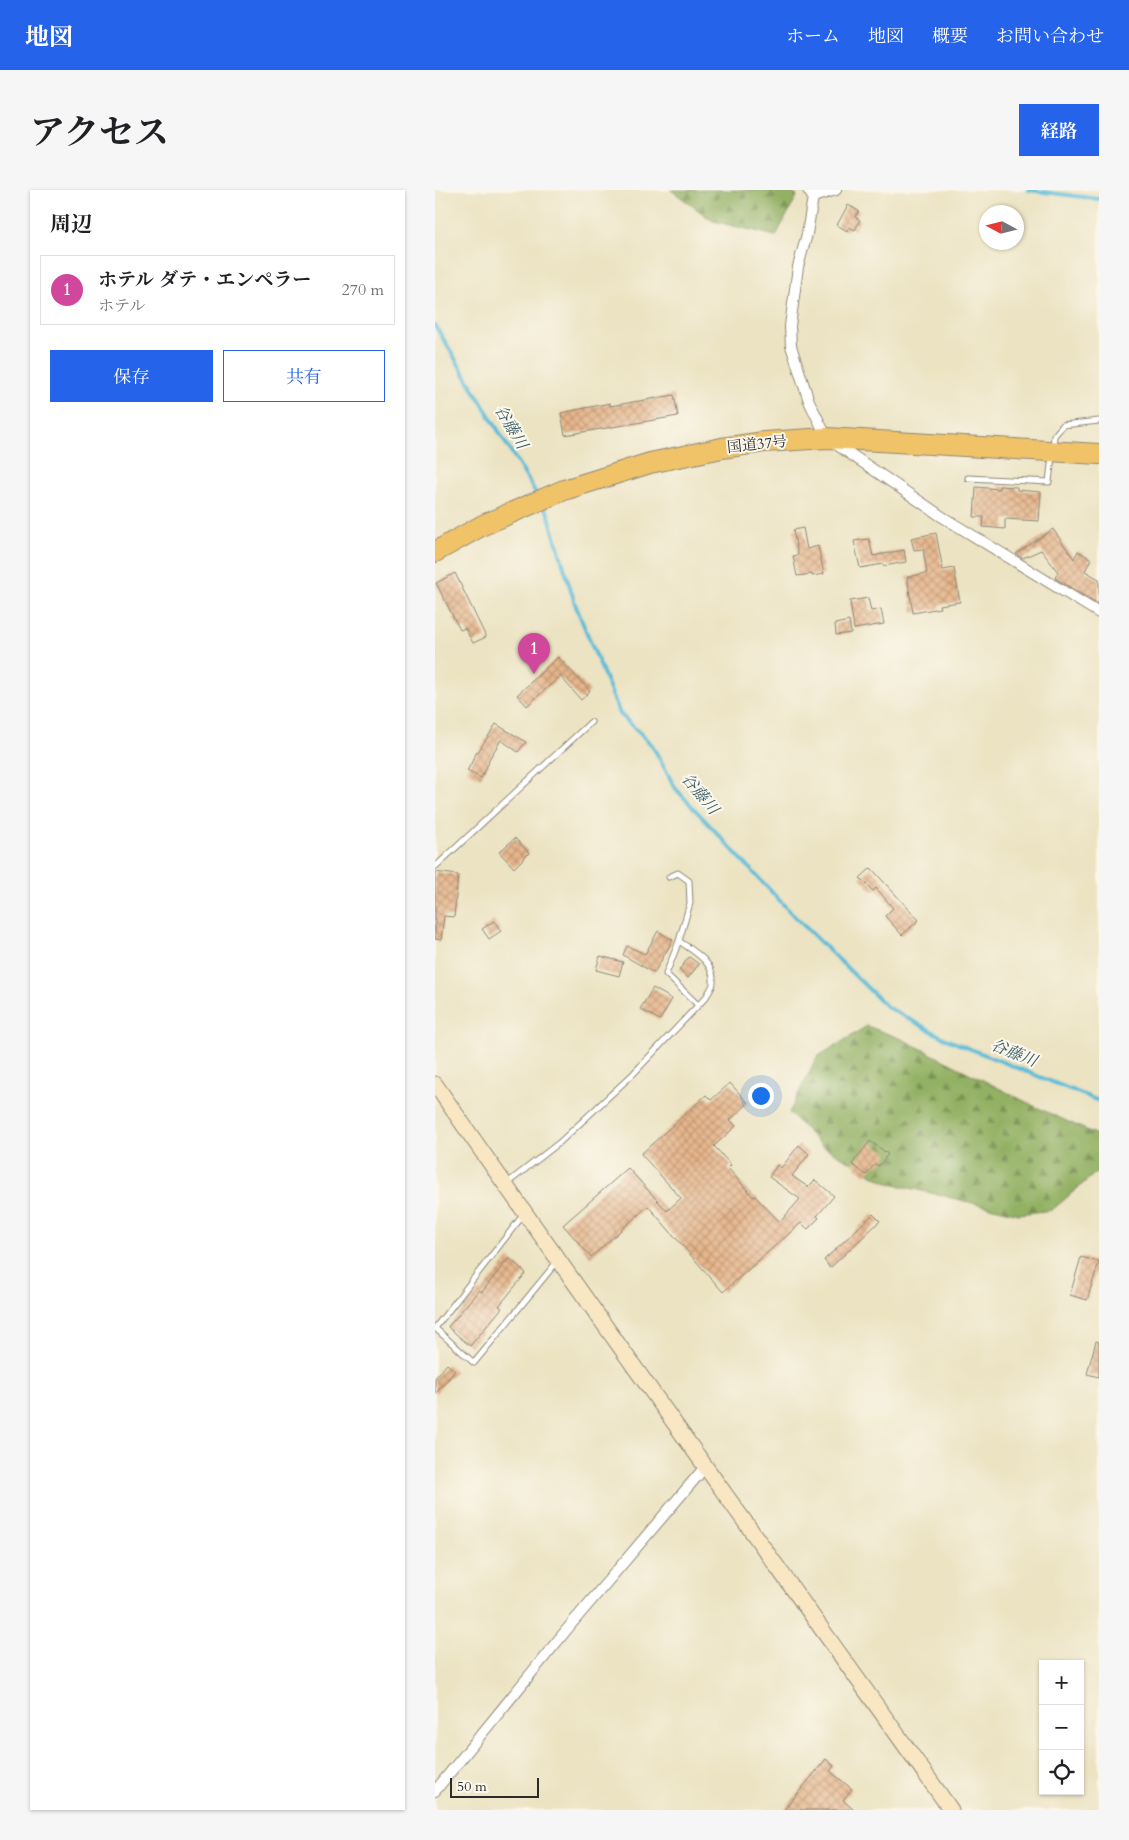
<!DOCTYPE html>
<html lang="ja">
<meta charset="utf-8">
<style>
:root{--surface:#fff;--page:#f6f6f6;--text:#202124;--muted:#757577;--line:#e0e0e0;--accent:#2563eb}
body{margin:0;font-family:Cardo,"Noto Serif JP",serif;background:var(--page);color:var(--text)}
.controls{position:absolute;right:15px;bottom:15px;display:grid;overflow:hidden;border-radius:0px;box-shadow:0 1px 4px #0004}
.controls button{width:45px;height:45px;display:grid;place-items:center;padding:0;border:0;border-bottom:1px solid var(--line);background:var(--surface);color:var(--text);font:25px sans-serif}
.compass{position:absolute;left:544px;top:15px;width:45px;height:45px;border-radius:50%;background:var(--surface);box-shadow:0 1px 4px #0004;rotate:277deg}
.scale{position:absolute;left:15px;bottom:12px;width:89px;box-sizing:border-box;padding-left:5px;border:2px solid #2b2b2b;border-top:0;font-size:14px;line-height:18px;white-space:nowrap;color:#2b2b2b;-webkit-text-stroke:4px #fbf7ec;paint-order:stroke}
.you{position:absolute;left:325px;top:905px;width:18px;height:18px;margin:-12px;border:4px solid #fff;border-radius:50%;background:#1a73e8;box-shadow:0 0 0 8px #1a73e833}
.badge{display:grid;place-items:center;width:32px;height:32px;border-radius:50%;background:var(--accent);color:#fff;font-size:16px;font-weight:700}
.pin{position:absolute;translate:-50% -41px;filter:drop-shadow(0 1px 2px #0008)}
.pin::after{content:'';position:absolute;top:26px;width:18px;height:15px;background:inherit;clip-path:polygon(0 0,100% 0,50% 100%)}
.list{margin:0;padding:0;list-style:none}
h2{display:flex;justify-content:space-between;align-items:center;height:65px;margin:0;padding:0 20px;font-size:21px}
h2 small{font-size:16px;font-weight:400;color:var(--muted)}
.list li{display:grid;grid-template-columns:32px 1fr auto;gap:15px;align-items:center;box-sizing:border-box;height:70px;margin:0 10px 10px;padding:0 10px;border:1px solid var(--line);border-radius:0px}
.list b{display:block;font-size:19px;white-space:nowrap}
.list p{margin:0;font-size:16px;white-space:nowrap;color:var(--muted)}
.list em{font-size:16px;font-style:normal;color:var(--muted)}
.actions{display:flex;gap:10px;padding:15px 20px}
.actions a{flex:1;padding:11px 0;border:1px solid var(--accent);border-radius:0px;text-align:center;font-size:18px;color:var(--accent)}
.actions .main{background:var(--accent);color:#fff}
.icon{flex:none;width:28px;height:28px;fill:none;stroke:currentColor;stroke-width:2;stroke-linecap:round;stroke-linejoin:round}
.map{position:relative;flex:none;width:664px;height:1620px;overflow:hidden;border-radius:0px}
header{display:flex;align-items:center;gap:30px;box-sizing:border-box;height:70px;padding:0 25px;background:var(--accent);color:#fff}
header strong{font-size:24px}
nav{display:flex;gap:28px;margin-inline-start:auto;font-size:18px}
.intro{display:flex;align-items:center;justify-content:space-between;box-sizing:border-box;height:120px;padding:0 30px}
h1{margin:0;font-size:35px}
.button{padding:12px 22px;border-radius:0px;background:var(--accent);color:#fff;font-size:18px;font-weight:700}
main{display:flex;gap:30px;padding:0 30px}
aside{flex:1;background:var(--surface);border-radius:0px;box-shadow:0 1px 4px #0004}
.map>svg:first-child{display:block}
</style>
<header>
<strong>地図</strong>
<nav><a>ホーム</a><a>地図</a><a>概要</a><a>お問い合わせ</a></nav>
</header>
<div class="intro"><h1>アクセス</h1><a class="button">経路</a></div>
<main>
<aside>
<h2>周辺<small></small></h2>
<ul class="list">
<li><span class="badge" style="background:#d1479c">1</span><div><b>ホテル ダテ・エンペラー</b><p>ホテル</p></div><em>270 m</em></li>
</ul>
<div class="actions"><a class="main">保存</a><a>共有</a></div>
</aside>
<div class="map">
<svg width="664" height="1620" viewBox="0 0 664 1620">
<defs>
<pattern id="forest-firs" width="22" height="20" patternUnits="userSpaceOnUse" patternTransform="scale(1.25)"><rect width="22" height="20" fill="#93b163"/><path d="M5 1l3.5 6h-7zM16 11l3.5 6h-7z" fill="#789052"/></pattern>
<pattern id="building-cross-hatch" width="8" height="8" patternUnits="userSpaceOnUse" patternTransform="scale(1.25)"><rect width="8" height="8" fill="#e7b68b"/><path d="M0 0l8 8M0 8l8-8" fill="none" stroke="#bb9472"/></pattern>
</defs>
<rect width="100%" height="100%" fill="#fbf7ec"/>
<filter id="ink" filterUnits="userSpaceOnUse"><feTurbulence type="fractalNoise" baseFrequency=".02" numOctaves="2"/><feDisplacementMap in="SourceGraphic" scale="10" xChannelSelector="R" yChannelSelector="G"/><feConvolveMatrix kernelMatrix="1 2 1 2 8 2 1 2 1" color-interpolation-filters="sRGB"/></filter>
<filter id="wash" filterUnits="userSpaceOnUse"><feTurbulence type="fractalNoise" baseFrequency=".0096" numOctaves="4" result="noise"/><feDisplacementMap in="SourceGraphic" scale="20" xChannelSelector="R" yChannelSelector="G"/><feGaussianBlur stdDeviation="1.12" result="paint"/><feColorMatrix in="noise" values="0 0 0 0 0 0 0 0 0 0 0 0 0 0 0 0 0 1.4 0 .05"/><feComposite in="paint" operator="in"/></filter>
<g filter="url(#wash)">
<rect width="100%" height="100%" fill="#ece3c2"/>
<g fill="url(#forest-firs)" stroke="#5f6e47">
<path d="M 236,0 L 350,0 L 362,6 L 341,46 L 278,31 Z"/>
<path d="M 432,836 L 467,849 L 599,916 L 664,946 L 664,980 L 617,1020 L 584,1024 L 450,992 L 386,955 L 354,923 L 382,867 Z"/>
</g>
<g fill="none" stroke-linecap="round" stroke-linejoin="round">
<g stroke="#5abcd8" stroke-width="4">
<path d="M 593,0 L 664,9"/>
<path d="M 0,135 L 102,305"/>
<path d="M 108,315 L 113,323 L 140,414 L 185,524 L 217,555 L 241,599 L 358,725 L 452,817 L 511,849 L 664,911"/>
</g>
</g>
<g id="blocks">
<g fill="url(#building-cross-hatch)">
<path d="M 413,15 L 424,21 L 420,27 L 425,30 L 420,40 L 414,37 L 412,41 L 402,35 Z"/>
<path d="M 239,205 L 243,226 L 130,245 L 126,223 L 175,213 L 175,216 Z"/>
<path d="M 564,296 L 582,297 L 582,300 L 606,302 L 604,331 L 570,329 L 570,339 L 548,337 L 549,327 L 539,327 L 541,297 L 564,299 Z"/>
<path d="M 368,338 L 372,359 L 383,356 L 389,384 L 377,386 L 377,384 L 362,386 L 358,366 L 363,365 L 358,340 Z"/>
<path d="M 618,339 L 639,369 L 643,361 L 656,369 L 650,381 L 664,389 L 664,415 L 620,388 L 623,382 L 606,360 L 588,368 L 581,364 Z"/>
<path d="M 501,343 L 508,380 L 519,378 L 525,412 L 504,415 L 505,418 L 478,423 L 472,387 L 492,383 L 488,359 L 479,360 L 476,348 Z"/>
<path d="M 434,349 L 438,366 L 469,360 L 471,372 L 449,376 L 448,374 L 425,378 L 419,351 Z"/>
<path d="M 20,383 L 51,447 L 38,453 L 30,438 L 25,440 L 1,393 Z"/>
<path d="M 433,408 L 436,421 L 446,419 L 449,434 L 419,439 L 415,411 Z"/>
<path d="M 414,431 L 416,443 L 401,445 L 400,434 Z"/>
<path d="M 123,467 L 155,501 L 146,510 L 125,486 L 92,516 L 82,505 Z"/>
<path d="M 61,534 L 91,552 L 83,562 L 66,550 L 53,571 L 54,572 L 46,588 L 32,581 L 42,562 L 43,562 Z"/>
<path d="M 80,648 L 94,663 L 79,678 L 64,662 Z"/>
<path d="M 436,678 L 484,730 L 467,745 L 450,726 L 458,718 L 441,698 L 438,701 L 425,688 Z"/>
<path d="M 0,682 L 23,685 L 19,727 L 9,726 L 6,750 L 0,749 Z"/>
<path d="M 59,731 L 66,741 L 54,749 L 47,739 Z"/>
<path d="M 223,741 L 238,750 L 219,783 L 188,765 L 192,756 L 210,764 Z"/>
<path d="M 165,766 L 188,772 L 184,786 L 161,780 Z"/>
<path d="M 254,767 L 264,774 L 253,788 L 244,780 Z"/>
<path d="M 218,798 L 237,809 L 225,830 L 205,819 Z"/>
<path d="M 295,893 L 313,913 L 295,930 L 301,936 L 279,956 L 296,975 L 293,978 L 318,1007 L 320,1006 L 345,1032 L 365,1009 L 334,987 L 342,975 L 346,978 L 364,955 L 374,964 L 357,986 L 373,997 L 380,990 L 399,1006 L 382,1026 L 384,1028 L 373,1039 L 366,1033 L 288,1102 L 213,1016 L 156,1067 L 128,1035 L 193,978 L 232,1021 L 246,1008 L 206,964 L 271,905 L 276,910 Z"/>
<path d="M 435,951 L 453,964 L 444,976 L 440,974 L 431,985 L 417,974 Z"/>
<path d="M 438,1024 L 445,1031 L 395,1078 L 389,1070 Z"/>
<path d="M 646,1067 L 664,1072 L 652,1110 L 635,1105 Z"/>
<path d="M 74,1068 L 91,1083 L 64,1116 L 67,1118 L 35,1156 L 13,1137 L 44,1100 L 47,1102 Z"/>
<path d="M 661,1151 L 664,1152 L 664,1187 L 652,1184 Z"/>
<path d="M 12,1174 L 20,1181 L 0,1204 L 0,1188 Z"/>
<path d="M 391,1569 L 399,1576 L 395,1581 L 417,1599 L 408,1610 L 419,1620 L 349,1620 Z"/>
</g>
</g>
</g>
<g filter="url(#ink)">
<use href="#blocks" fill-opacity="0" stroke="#8c8776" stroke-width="1"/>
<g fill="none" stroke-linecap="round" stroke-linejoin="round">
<g stroke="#8c8776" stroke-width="7">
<g id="lane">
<path d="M 618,258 L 619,246 L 628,235 L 664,231"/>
<path d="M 533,288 L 614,292 L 617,266"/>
<path d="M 0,677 L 156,532"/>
<path d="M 244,751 L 231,784 L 263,815"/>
<path d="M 71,994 L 124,953 L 198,884 L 271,807 C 273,803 278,797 278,793 C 280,772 258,761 244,751 L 255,713 L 254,691 L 243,683 L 234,687"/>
<path d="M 0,1138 L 39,1173 L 121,1073"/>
<path d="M 0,1138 L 89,1024"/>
</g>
</g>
<g stroke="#8c8776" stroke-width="12">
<g id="street">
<path d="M 373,0 L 378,7 L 372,44 L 363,77 L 355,136 L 356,156 L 374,211 L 392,248 L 506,326 L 664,423"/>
<path d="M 378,7 L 401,0"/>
<path d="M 0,1601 L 138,1432 L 270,1277"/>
</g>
</g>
<g stroke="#8c8776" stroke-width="17">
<path id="secondary" d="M 0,894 C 169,1138 344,1378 516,1620"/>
</g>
<g stroke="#8c8776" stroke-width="22">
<path id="highway" d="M 0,362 L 48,335 L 129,300 L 215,273 L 287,258 L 329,252 L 392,248 L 664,264"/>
</g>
<use href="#lane" stroke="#fff" stroke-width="5"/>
<use href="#street" stroke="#fff" stroke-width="10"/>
<use href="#secondary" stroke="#f9e7c3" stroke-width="15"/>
<use href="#highway" stroke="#f0c369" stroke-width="20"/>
</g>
</g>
<g text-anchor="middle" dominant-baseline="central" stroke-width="4" stroke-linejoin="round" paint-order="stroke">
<g font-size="15" fill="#2b2b2b" stroke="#fbf7ec">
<text transform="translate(322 254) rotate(-6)">国道37号</text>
</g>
<g font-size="16" font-style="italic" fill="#3b5e68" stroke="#fbf7ec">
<text transform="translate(76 237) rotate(59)">谷藤川</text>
<text transform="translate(265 604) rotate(50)">谷藤川</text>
<text transform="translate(579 863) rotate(22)">谷藤川</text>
</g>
</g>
</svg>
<div class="controls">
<button>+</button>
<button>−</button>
<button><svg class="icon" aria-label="locate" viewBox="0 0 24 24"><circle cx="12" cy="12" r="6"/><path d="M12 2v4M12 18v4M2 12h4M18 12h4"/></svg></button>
</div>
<svg class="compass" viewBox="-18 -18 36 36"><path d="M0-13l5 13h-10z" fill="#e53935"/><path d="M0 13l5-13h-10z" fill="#757577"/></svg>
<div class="scale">50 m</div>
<div class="you"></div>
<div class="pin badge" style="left:99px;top:484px;background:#d1479c">1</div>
</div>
</main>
